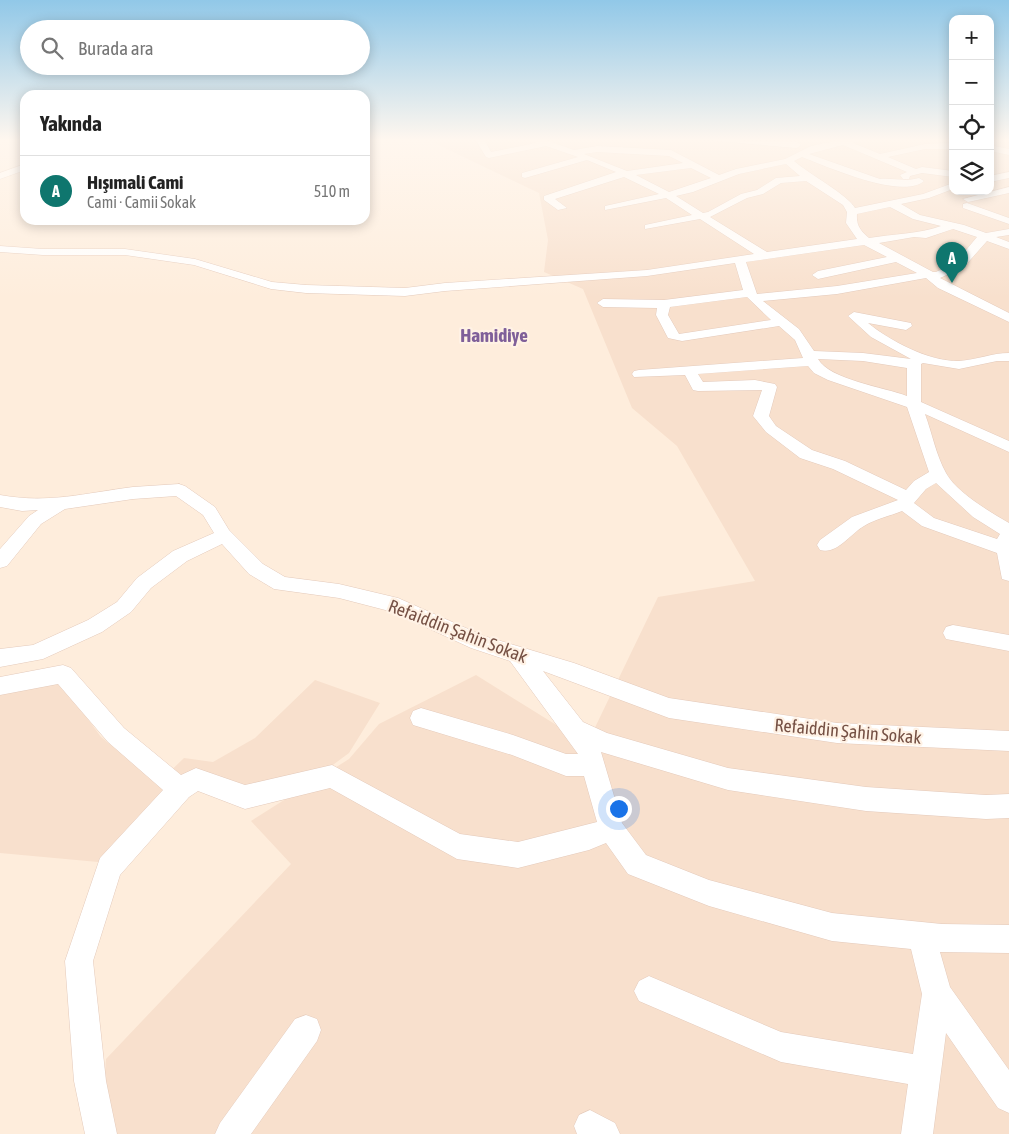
<!DOCTYPE html>
<html lang="tr">
<meta charset="utf-8">
<style>
:root{--surface:#fff;--page:#f2f2f2;--text:#222;--muted:#767676;--line:#e0e0e0;--accent:#0f766e}
body{margin:0;font-family:"Asap Condensed",sans-serif;background:var(--page);color:var(--text)}
.controls{position:absolute;right:15px;top:15px;display:grid;overflow:hidden;border-radius:10px;box-shadow:0 2px 12px #0003}
.controls button{width:45px;height:45px;display:grid;place-items:center;padding:0;border:0;border-bottom:1px solid var(--line);background:var(--surface);color:var(--text);font:25px sans-serif}
.you{position:absolute;left:618px;top:808px;width:18px;height:18px;margin:-12px;border:4px solid #fff;border-radius:50%;background:#1a73e8;box-shadow:0 0 0 8px #1a73e833}
.badge{display:grid;place-items:center;width:32px;height:32px;border-radius:50%;background:var(--accent);color:#fff;font-size:16px;font-weight:700}
.pin{position:absolute;translate:-50% -41px;filter:drop-shadow(0 1px 2px #0008)}
.pin::after{content:'';position:absolute;top:26px;width:18px;height:15px;background:inherit;clip-path:polygon(0 0,100% 0,50% 100%)}
.list{margin:0;padding:0;list-style:none}
h2{display:flex;justify-content:space-between;align-items:center;height:65px;margin:0;padding:0 20px;font-size:21px}
h2 small{font-size:16px;font-weight:400;color:var(--muted)}
.list li{display:grid;grid-template-columns:32px 1fr auto;gap:15px;align-items:center;box-sizing:border-box;height:70px;padding:0 20px;border-top:1px solid var(--line)}
.list b{display:block;font-size:19px;white-space:nowrap}
.list p{margin:0;font-size:16px;white-space:nowrap;color:var(--muted)}
.list em{font-size:16px;font-style:normal;color:var(--muted)}
.icon{flex:none;width:28px;height:28px;fill:none;stroke:currentColor;stroke-width:2;stroke-linecap:round;stroke-linejoin:round}
.map{position:relative;flex:none;width:1009px;height:1134px;overflow:hidden}
.search{position:absolute;background:var(--surface);box-shadow:0 2px 12px #0003;left:20px;top:20px;width:350px;height:55px;display:flex;align-items:center;gap:12px;box-sizing:border-box;padding:0 18px;border-radius:28px;color:var(--muted);font-size:19px}
.panel{position:absolute;background:var(--surface);box-shadow:0 2px 12px #0003;left:20px;top:90px;width:350px;height:135px;border-radius:15px}
.map>svg:first-child{display:block}
</style>
<div class="map">
<svg width="1009" height="1134" viewBox="0 0 1009 1134">
<rect width="100%" height="100%" fill="#feeddc"/>
<g fill="#f8e0cd">
<path d="M 426,139 L 953,139 L 953,191 L 990,191 L 990,139 L 1009,139 L 1009,1134 L 100,1134 L 106,1059 L 291,864 L 251,821 L 349,759 L 379,724 L 476,675 L 587,744 L 658,597 L 755,581 L 677,446 L 632,408 L 583,289 L 544,272 L 548,240 L 539,193 Z"/>
<path d="M 58,678 L 101,737 L 158,783 L 184,758 L 213,762 L 255,738 L 315,680 L 380,703 L 349,753 L 326,770 L 246,786 L 191,775 L 98,862 L 0,853 L 0,690 Z"/>
</g>
<g fill="none" stroke-linecap="round" stroke-linejoin="round">
<g stroke="#e4cabb" stroke-width="1">
<g id="minor">
<path d="M 475,139 L 484,139 L 491,152 L 536,143 L 529,139 L 543,139 L 574,150 L 597,146 L 671,150 L 719,175 L 736,169 L 785,159 L 811,146 L 845,139 L 864,139 L 853,143 L 880,154 L 925,144 L 953,143 L 953,149 L 925,149 L 888,157 L 916,169 L 922,167 L 953,171 L 953,177 L 922,173 L 910,176 L 909,179 L 903,179 L 900,175 L 907,172 L 843,145 L 809,154 L 880,179 C 895,178 904,182 919,178 L 924,181 C 902,200 828,167 802,157 L 794,161 C 809,174 848,195 855,208 L 923,194 L 953,183 L 953,189 L 929,198 L 901,204 L 920,215 L 964,225 L 986,233 L 1009,229 L 1009,235 L 996,237 L 1009,242 L 1009,249 L 987,241 L 964,267 L 940,278 L 1009,313 L 1009,322 L 938,288 L 926,278 L 837,294 L 763,301 L 799,329 L 814,351 L 863,353 L 911,359 L 871,337 L 848,316 L 854,312 L 911,323 L 912,326 L 906,330 L 868,323 C 890,341 930,362 959,361 C 976,360 992,353 1009,353 L 1009,361 L 997,361 L 959,369 L 923,363 L 921,364 L 921,402 L 1009,441 L 1009,452 L 925,414 C 932,433 936,455 946,473 C 956,492 990,512 1009,523 L 1009,581 L 1002,579 L 997,553 L 922,526 L 902,511 C 890,516 875,519 864,526 C 850,534 837,555 820,550 L 817,545 L 820,540 L 852,517 L 898,500 L 833,469 L 800,458 L 766,432 L 753,416 L 762,390 L 698,391 L 693,390 L 685,375 L 634,377 L 632,374 L 634,371 L 639,370 L 803,358 L 795,340 L 779,326 L 682,341 L 668,338 L 656,315 L 657,308 L 603,307 L 597,303 L 603,299 L 664,300 L 743,290 L 735,263 L 647,276 L 445,291 L 405,296 L 306,293 L 271,289 L 194,265 L 125,255 L 43,255 L 0,252 L 0,246 L 43,249 L 125,249 L 195,259 L 272,282 L 306,285 L 405,288 L 445,283 L 647,270 L 754,254 L 700,219 L 645,229 L 645,225 L 692,215 L 666,198 L 605,210 L 605,206 L 659,194 L 624,177 L 555,199 L 567,208 L 558,210 L 544,200 L 544,196 L 616,172 L 587,160 L 525,178 L 522,177 L 522,173 L 578,157 L 546,146 L 489,158 L 486,157 ZM 597,152 L 669,156 L 683,163 L 627,171 L 584,154 ZM 786,164 L 800,176 L 776,178 L 757,190 L 741,194 L 708,212 L 703,213 L 676,196 L 693,192 L 739,174 ZM 691,168 L 711,178 L 669,192 L 636,175 ZM 806,181 L 843,205 L 847,212 L 846,223 L 857,239 L 767,252 L 710,217 L 747,198 L 763,194 L 781,183 ZM 890,207 L 913,219 L 941,226 C 919,234 893,234 869,238 C 861,231 856,226 857,214 ZM 953,229 L 977,237 L 956,262 L 936,272 L 933,272 L 879,243 L 914,237 L 926,238 ZM 864,245 L 887,257 L 818,271 L 812,275 L 818,279 L 896,262 L 917,273 L 837,286 L 757,294 L 746,262 ZM 747,297 L 771,320 L 679,334 L 668,315 L 670,307 ZM 818,359 L 863,361 L 907,368 L 907,396 C 884,387 830,380 818,359 ZM 808,366 L 814,373 L 828,380 L 907,407 L 929,472 L 914,481 L 906,490 L 845,461 L 812,450 L 776,426 L 769,416 L 777,387 L 775,384 L 755,380 L 703,382 L 698,374 ZM 936,483 L 973,517 L 1000,534 L 997,539 L 934,518 L 914,503 L 926,489 Z"/>
<path d="M 696,139 L 797,142 L 801,145 L 797,148 Z"/>
<path d="M 990,145 L 1009,149 L 1009,155 L 990,151 Z"/>
<path d="M 25,164 L 25,170 L 0,179 L 0,173 Z"/>
<path d="M 1009,172 L 1009,178 L 990,182 L 990,176 Z"/>
<path d="M 1009,187 L 1009,193 L 968,202 L 963,199 Z"/>
<path d="M 967,203 L 1009,218 L 1009,224 L 963,208 L 963,204 Z"/>
<path d="M 179,484 L 185,486 L 215,507 L 229,530 L 263,564 L 285,577 L 339,584 L 398,598 L 484,636 L 574,663 L 669,698 L 837,723 L 1009,731 L 1009,751 L 837,743 L 669,718 L 543,671 L 583,722 L 607,733 L 728,768 L 866,787 L 986,795 L 1009,794 L 1009,818 L 986,819 L 866,811 L 728,790 L 601,752 L 622,823 L 646,855 L 709,880 L 832,913 L 942,924 L 1009,925 L 1009,953 L 940,952 L 950,987 L 1009,1070 L 1009,1113 L 998,1108 L 946,1033 L 933,1134 L 901,1134 L 908,1084 L 781,1062 L 639,1001 L 634,991 L 639,981 L 649,976 L 781,1032 L 913,1054 L 922,994 L 911,949 L 832,941 L 709,906 L 628,874 L 606,843 L 589,850 L 518,868 L 457,859 L 330,788 L 245,809 L 198,791 L 189,797 L 120,875 L 93,961 L 106,1081 L 117,1134 L 85,1134 L 74,1081 L 65,961 L 100,858 L 163,790 L 108,742 L 58,684 L 0,695 L 0,677 L 63,665 L 71,668 L 124,728 L 181,775 L 196,768 L 245,785 L 332,765 L 460,834 L 518,842 L 597,822 L 584,776 L 566,776 L 512,755 L 413,725 L 410,718 L 413,711 L 421,708 L 513,735 L 566,754 L 578,754 L 510,661 L 471,648 L 393,612 L 339,598 L 274,589 L 249,574 L 222,544 L 187,561 L 151,588 L 131,612 L 102,632 L 43,659 L 0,667 L 0,649 L 33,645 L 88,620 L 117,602 L 137,578 L 173,551 L 214,533 L 203,515 L 176,496 L 133,499 L 65,509 L 41,524 L 7,566 L 0,568 L 0,549 L 29,516 L 38,510 L 22,511 L 0,507 L 0,495 C 49,504 85,493 133,487 C 148,486 164,485 179,484 Z"/>
<path d="M 953,625 L 1009,635 L 1009,651 L 946,639 L 943,633 L 946,627 Z"/>
<path d="M 306,1015 L 317,1019 L 321,1030 L 317,1041 L 251,1134 L 215,1134 L 220,1123 L 295,1019 Z"/>
<path d="M 590,1110 L 615,1123 L 620,1134 L 577,1134 L 574,1126 L 579,1115 Z"/>
</g>
</g>
<use href="#minor" fill="#fff" fill-rule="evenodd"/>
</g>
<linearGradient id="sky" x2="0" y2="1"><stop stop-color="#91c8e8"/><stop offset="0.47" stop-color="#fff7ef"/><stop offset="1" stop-color="#fff7ef" stop-opacity="0"/></linearGradient>
<rect width="1009" height="298" fill="url(#sky)"/>
<g text-anchor="middle" dominant-baseline="central" stroke-width="4.5" stroke-linejoin="round" paint-order="stroke">
<g font-size="18" fill="#755044" stroke="#fff2e5">
<text transform="translate(458 631) rotate(21)">Refaiddin Şahin Sokak</text>
<text transform="translate(848 731) rotate(5)">Refaiddin Şahin Sokak</text>
</g>
<g font-size="19" font-weight="bold" fill="#7f5f99" stroke="#fff2e5">
<text x="494" y="335">Hamidiye</text>
</g>
</g>
</svg>
<div class="controls">
<button>+</button>
<button>−</button>
<button><svg class="icon" aria-label="locate" viewBox="0 0 24 24"><circle cx="12" cy="12" r="6"/><path d="M12 2v4M12 18v4M2 12h4M18 12h4"/></svg></button>
<button><svg class="icon" aria-label="layers" viewBox="0 0 24 24"><path d="M12 4l9 5-9 5-9-5zM3 14l9 5 9-5"/></svg></button>
</div>
<div class="you"></div>
<div class="pin badge" style="left:952px;top:283px">A</div>
<div class="search"><svg class="icon" aria-label="search" viewBox="0 0 24 24"><circle cx="10" cy="10" r="6"/><path d="M15 15l6 6"/></svg>Burada ara</div>
<section class="panel">
<h2>Yakında<small></small></h2>
<ul class="list">
<li><span class="badge">A</span><div><b>Hışımali Cami</b><p>Cami · Camii Sokak</p></div><em>510 m</em></li>
</ul>
</section>
</div>
